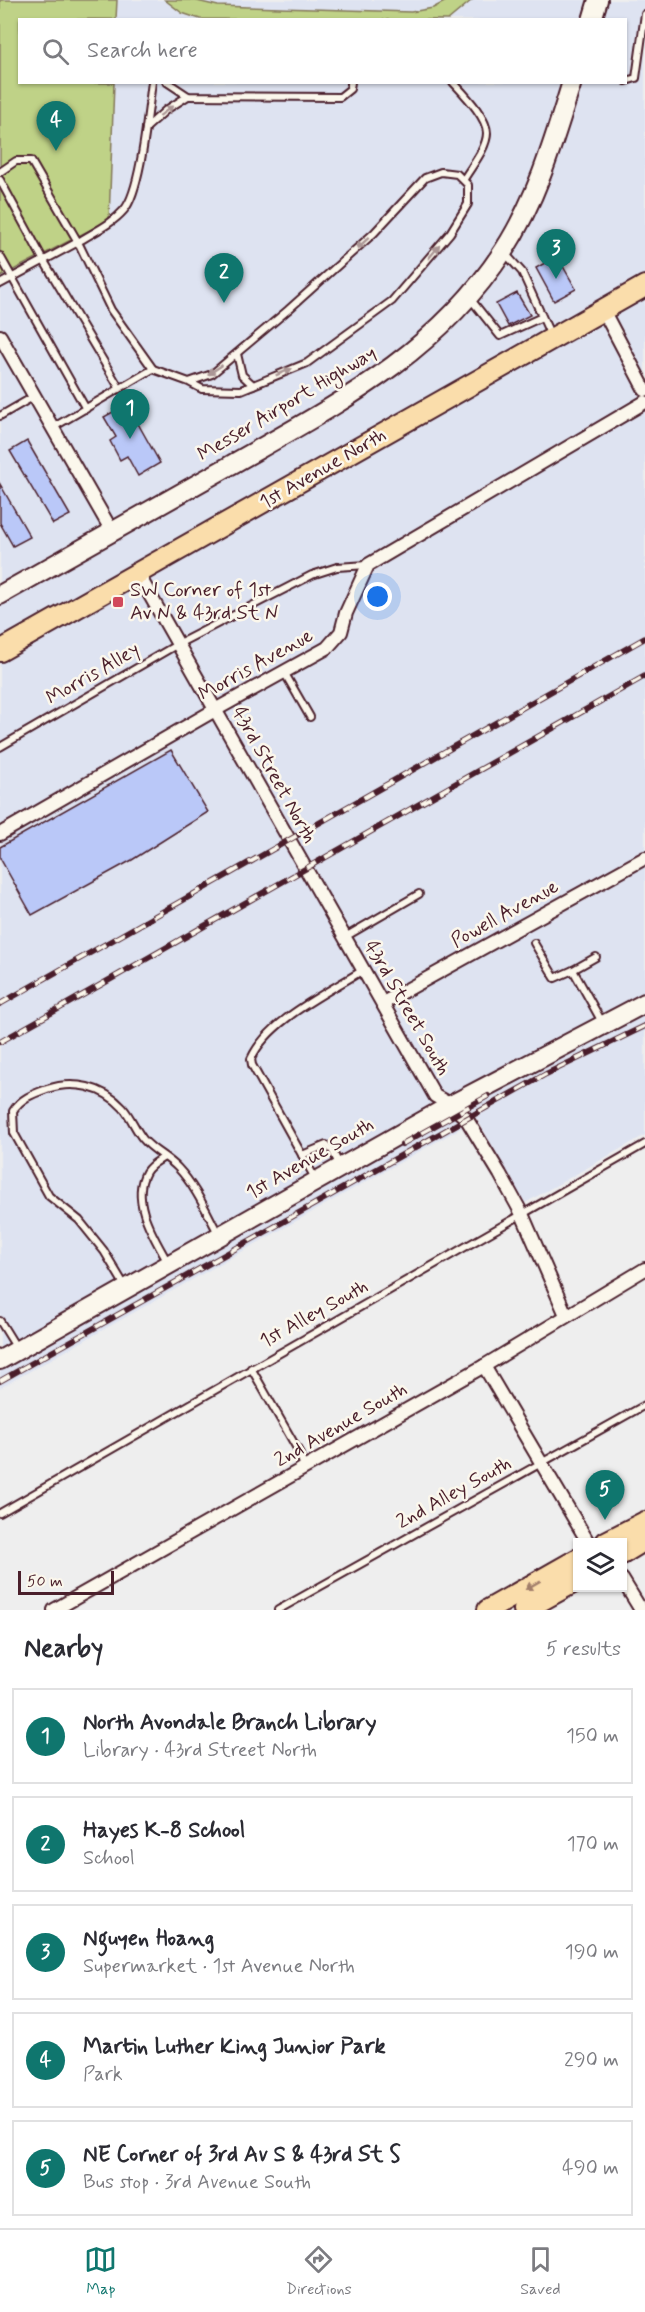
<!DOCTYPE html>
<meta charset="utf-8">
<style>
:root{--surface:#fff;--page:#f7f7f7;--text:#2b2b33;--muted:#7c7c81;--line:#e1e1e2;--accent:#0f766e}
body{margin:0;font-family:Mynerve,sans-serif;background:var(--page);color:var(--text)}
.controls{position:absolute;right:18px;bottom:18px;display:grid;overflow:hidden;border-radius:0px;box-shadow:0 2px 4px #0004}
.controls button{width:54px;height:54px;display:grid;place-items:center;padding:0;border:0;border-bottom:2px solid var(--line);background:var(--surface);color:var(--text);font:30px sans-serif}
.scale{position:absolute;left:18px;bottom:15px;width:96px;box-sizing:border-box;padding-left:6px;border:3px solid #4a1f2b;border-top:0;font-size:16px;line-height:21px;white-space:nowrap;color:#4a1f2b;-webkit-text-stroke:4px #fbf7ec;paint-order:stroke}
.you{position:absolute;left:378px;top:597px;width:21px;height:21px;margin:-15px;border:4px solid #fff;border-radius:50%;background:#1a73e8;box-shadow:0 0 0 9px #1a73e833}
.badge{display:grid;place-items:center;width:39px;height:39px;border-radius:50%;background:var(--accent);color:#fff;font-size:20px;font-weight:700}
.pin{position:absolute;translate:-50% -50px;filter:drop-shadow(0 2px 3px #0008)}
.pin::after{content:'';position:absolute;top:32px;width:21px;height:18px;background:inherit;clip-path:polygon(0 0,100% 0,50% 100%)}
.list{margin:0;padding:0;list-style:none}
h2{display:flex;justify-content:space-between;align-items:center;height:78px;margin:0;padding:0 24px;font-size:26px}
h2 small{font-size:20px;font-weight:400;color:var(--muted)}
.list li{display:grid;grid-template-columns:39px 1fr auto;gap:18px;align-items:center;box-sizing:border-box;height:96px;margin:0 12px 12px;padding:0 12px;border:2px solid var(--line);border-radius:0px}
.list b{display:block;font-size:22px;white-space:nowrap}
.list p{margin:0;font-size:20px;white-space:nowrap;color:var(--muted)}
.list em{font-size:20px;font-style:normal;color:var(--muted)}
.icon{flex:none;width:33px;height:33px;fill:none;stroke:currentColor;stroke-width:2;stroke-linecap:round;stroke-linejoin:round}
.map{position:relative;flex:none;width:645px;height:1610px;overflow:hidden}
.search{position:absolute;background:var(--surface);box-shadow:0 2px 4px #0004;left:18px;right:18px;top:18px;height:66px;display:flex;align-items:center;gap:15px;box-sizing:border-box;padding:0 21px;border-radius:0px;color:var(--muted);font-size:22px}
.sheet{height:618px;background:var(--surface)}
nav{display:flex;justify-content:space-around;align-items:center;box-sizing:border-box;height:84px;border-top:2px solid var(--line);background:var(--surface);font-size:16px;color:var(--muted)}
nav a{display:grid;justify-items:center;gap:3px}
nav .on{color:var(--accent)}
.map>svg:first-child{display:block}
</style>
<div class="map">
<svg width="645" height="1610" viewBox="0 0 645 1610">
<rect width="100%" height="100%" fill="#eee"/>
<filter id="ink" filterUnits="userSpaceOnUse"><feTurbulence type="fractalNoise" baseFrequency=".0167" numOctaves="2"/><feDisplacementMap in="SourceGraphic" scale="12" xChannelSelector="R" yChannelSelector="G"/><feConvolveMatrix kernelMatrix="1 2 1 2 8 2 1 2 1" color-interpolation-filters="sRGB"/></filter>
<g filter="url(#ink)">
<path fill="#dee3f1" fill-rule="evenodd" d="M 0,0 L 645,0 L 645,1135 L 525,1203 L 477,1119 L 0,1388 ZM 20,20 L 626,20 L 626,82 L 20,82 Z"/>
<g fill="#bfd287" stroke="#847859" stroke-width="1.5">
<path d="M 0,0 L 117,0 L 116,19 L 20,20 L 20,82 L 114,83 L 109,220 L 0,277 Z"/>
<path d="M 165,0 L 193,0 L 218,6 L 411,12 L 433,8 L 448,0 L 472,0 L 448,20 L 200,19 L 182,13 Z"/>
</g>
<g fill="#bac8f8" stroke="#4a1f2b" stroke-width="1.5">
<path d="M 557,256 L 576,289 L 554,301 L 536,268 Z"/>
<path d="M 517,293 L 530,315 L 508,326 L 496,304 Z"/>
<path d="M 127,404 L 160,463 L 138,476 L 127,456 L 120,460 L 110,441 L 116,437 L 104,417 Z"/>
<path d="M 27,441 L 70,515 L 53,524 L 10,451 Z"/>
<path d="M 0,484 L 30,537 L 13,546 L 0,523 Z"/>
<path d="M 171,750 L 208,812 L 132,860 L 32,915 L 0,858 L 0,847 Z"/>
</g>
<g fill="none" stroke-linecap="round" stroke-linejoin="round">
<g stroke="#4a1f2b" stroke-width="10">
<g id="lane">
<path d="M 626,81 L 636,78 L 645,14"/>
<path d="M 167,82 L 188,96 L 340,97 L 350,89 L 351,82"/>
<path d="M 453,82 C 464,94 487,117 487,133 C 487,148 471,167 464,179"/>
<path d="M 146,128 L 166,110 L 188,96"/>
<path d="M 0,172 L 16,161 L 31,161 L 78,242 L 0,284"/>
<path d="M 0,180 L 44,261 L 120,389"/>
<path d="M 504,252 L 522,272 L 551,336"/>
<path d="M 0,256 L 86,409"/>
<path d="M 469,297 L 500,336 L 542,317"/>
<path d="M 237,354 L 242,375 L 253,385"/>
<path d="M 153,369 L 189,382 L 202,389 L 241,390 L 307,363 L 392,301 L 450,233 L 468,204 L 468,185 L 457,174 L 441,172 L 425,178 L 374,233 L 288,310 L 212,374 L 189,382"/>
<path d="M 0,416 L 33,397"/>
<path d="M 52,428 L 153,369 L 111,310 L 78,242 C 94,232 112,224 124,210 C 141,191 148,110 152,82"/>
<path d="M 284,672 L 310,717"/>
<path d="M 0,747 L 178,644 L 312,575 L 337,567 L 367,565"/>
<path d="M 345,937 L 419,894"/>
<path d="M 534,943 L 555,978 L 573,970 L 602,1022"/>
<path d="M 573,970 L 596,957"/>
<path d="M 302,1155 L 326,1145 L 332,1150 L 339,1164"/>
<path d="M 164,1157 C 158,1161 150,1165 146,1172 C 130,1201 154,1237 167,1261"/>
<path d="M 316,1180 L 252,1065 L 251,1059 C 268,1020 329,992 363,970"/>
<path d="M 125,1286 L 104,1251 L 79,1220 L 49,1196 L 14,1133 L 13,1111 C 21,1098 33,1094 47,1089 C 73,1080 103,1086 123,1108 C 131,1117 135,1129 143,1139 C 153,1151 168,1157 178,1168 C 196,1187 207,1213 219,1235"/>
<path d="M 0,1321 L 16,1347"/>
<path d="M 251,1368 L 299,1452 L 304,1467"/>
<path d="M 0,1513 L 645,1144"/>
<path d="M 278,1610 L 645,1405"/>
</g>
</g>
<g stroke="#4a1f2b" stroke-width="16">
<g id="street">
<path d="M 603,310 L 645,390"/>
<path d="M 0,336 L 113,533"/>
<path d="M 138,574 L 435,1096 L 451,1105 L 466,1118 L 500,1174 L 522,1214 L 566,1315"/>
<path d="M 0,834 L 215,710 L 327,648 L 341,632 L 346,613 L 368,565 L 645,402"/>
<path d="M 383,1003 L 645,858"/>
<path d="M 484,1366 L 588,1542"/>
<path d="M 622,1579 L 641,1610"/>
<path d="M 54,1610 L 484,1366 L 645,1269"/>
</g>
</g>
<g stroke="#4a1f2b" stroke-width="22">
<g id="secondary">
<path d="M 592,20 L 598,0"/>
<path d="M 0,595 C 77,552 153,509 229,466 C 334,406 436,355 504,250 C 537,199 554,140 572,82"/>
<path d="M 0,1360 L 451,1105 L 645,1003"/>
</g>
</g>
<g stroke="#4a1f2b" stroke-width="24">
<g id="primary">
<path d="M 0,651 L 645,286"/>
<path d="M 606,1542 L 645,1522"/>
<path d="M 622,1554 L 645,1540"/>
<path d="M 488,1610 L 578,1559"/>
<path d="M 524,1610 L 578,1580"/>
</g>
</g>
<use href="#lane" stroke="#fbf7ec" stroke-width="6"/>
<use href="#street" stroke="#fbf7ec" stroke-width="12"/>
<use href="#secondary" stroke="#fbf7ec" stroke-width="18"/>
<use href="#primary" stroke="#faddab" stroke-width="20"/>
<g stroke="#4a1f2b" stroke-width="6">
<g id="rail">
<path d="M 0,1004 L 645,638"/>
<path d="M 0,1042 L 645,676"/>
<path d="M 402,1144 L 488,1096"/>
<path d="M 0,1381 L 546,1074 L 645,1026"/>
</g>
</g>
<use href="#rail" stroke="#fbf7ec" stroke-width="4" stroke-dasharray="11" stroke-linecap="butt"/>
</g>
<defs><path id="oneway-solid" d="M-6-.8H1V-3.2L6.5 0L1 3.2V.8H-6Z" transform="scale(1.5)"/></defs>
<g fill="#ab9695">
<use href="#oneway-solid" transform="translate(166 111) rotate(-37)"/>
<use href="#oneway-solid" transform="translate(363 243) rotate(138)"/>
<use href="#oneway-solid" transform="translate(434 252) rotate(-50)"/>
<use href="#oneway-solid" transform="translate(215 370) rotate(146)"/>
<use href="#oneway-solid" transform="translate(284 372) rotate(-22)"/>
</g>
<use fill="#a27e6b" href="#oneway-solid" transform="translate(533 1585) rotate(150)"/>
</g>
<rect fill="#d1495b" stroke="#fbf7ec" stroke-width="2" x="112" y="596" width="12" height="12" rx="3"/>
<g text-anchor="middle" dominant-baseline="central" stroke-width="5" stroke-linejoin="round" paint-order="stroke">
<g font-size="20" fill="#4a1f2b" stroke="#fbf7ec">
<text transform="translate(287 404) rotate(-31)">Messer Airport Highway</text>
<text transform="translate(323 469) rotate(-30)">1st Avenue North</text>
<text transform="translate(256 665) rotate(-29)">Morris Avenue</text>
<text transform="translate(93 674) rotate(-30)">Morris Alley</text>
<text transform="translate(274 775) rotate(61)">43rd Street North</text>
<text transform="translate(505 914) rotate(-29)">Powell Avenue</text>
<text transform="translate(407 1008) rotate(60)">43rd Street South</text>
<text transform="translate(310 1159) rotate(-30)">1st Avenue South</text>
<text transform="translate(314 1314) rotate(-29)">1st Alley South</text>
<text transform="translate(341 1425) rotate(-30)">2nd Avenue South</text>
<text transform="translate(454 1493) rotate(-29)">2nd Alley South</text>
</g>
<g font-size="20" fill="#4a1f2b" stroke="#fbf7ec" text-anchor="start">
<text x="130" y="590">SW Corner of 1st<tspan x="130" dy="23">Av N &amp; 43rd St N</tspan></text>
</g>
</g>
</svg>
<div class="controls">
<button><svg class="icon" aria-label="layers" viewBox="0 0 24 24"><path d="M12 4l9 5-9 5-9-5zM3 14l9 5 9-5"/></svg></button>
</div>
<div class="scale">50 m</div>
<div class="you"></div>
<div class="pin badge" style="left:130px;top:439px">1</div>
<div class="pin badge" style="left:224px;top:303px">2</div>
<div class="pin badge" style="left:556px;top:279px">3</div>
<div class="pin badge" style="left:56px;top:151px">4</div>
<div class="pin badge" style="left:605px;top:1520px">5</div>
<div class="search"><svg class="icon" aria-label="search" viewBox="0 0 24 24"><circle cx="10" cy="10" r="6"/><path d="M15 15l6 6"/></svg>Search here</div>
</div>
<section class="sheet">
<h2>Nearby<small>5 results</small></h2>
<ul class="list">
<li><span class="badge">1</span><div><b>North Avondale Branch Library</b><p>Library · 43rd Street North</p></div><em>150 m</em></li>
<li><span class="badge">2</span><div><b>Hayes K-8 School</b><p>School</p></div><em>170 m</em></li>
<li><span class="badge">3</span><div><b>Nguyen Hoang</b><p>Supermarket · 1st Avenue North</p></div><em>190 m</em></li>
<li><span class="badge">4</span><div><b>Martin Luther King Junior Park</b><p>Park</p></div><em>290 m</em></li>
<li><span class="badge">5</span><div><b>NE Corner of 3rd Av S &amp; 43rd St S</b><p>Bus stop · 3rd Avenue South</p></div><em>490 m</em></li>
</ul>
</section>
<nav>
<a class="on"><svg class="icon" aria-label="map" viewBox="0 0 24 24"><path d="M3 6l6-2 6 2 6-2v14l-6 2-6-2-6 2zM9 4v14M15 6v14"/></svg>Map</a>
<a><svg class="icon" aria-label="directions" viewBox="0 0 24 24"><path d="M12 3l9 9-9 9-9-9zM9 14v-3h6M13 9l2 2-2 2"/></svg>Directions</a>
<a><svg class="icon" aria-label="saved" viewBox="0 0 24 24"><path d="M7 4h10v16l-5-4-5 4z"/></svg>Saved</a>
</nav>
